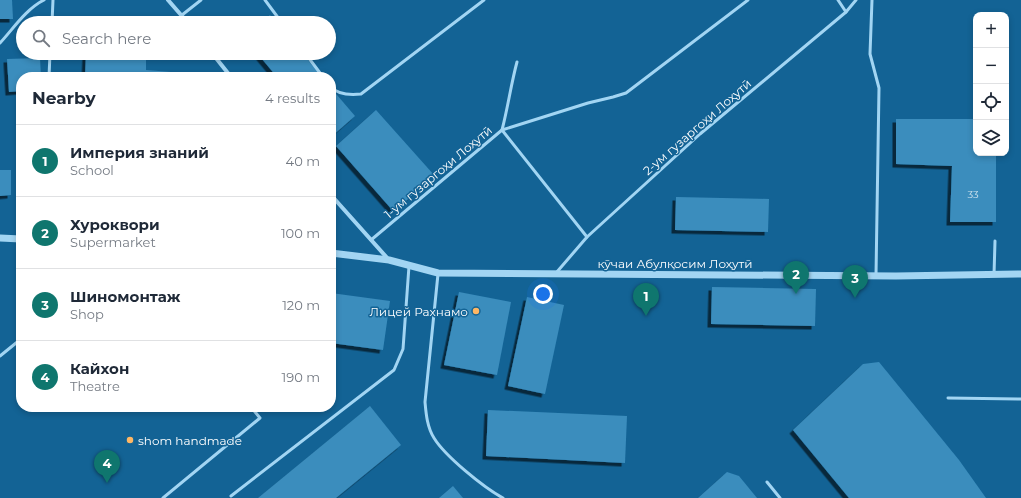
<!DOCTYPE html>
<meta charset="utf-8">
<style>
:root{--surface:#fff;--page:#f6f6f7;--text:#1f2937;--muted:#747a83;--line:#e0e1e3;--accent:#0f766e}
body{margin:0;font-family:Montserrat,sans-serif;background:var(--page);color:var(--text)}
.controls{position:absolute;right:12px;top:12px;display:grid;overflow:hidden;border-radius:8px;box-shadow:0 2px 6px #0003}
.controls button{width:36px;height:36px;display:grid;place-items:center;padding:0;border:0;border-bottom:1px solid var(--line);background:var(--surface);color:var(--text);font:20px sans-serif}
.you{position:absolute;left:543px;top:294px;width:14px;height:14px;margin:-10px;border:3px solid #fff;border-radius:50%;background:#1a73e8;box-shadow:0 0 0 6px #1a73e833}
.badge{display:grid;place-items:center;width:26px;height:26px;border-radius:50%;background:var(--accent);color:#fff;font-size:13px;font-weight:700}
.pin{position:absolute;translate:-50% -33px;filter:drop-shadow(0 1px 2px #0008)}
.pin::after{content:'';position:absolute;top:21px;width:14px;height:12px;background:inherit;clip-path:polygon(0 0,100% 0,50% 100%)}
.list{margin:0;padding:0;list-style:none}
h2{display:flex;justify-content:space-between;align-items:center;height:52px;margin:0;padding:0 16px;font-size:17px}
h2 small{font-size:13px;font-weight:400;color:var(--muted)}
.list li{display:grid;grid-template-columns:26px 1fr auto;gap:12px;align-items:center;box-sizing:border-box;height:72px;padding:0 16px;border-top:1px solid var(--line)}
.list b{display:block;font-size:15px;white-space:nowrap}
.list p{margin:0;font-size:13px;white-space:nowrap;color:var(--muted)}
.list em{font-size:13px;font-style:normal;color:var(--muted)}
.icon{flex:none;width:22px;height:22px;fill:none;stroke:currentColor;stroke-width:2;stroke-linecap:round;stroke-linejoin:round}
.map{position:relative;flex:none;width:1021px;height:498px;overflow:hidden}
.search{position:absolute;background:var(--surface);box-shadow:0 2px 6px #0003;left:16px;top:16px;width:320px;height:44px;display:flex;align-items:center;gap:10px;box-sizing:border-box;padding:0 14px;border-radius:22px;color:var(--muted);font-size:15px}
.panel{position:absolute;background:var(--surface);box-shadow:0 2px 6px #0003;left:16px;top:72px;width:320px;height:340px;border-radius:16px}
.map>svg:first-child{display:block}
</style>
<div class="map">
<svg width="1021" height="498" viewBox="0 0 1021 498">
<defs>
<filter id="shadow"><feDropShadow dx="-3.5" dy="3.5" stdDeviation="0" flood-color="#0009"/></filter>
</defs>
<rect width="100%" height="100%" fill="#136395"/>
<g fill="#3b8dbd" filter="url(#shadow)">
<path d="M 0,0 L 12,0 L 13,19 L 0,19 Z"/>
<path d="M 270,15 L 276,23 L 261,23 Z"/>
<path d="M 86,53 L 146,53 L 146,70 L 171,72 L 171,77 L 85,77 Z"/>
<path d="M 257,53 L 302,53 L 322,77 L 277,77 Z"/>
<path d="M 40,58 L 41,77 L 21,77 L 21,91 L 9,92 L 7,59 Z"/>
<path d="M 331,88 L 355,116 L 331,137 Z"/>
<path d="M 376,110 L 434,175 L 394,212 L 336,146 Z"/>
<path d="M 896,119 L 976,119 L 976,153 L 996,153 L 996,222 L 950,222 L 952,166 L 896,164 Z"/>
<path d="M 0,170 L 11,170 L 11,195 L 0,196 Z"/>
<path d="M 676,197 L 769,199 L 768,232 L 675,230 Z"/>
<path d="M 712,287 L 816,289 L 815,326 L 711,324 Z"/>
<path d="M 459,292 L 511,302 L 497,375 L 444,365 Z"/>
<path d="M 331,293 L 390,301 L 383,350 L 331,343 Z"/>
<path d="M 527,297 L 564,305 L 545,394 L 508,386 Z"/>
<path d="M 879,362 L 959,460 L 986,498 L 849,498 L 793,430 L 863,364 Z"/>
<path d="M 370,406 L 401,445 L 336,498 L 258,498 Z"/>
<path d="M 488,410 L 627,416 L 625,463 L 486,456 Z"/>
<path d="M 727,472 L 739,476 L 757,498 L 698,498 Z"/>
<path d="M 453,486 L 463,498 L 439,498 Z"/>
</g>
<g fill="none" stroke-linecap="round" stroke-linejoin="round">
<g stroke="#a2d5f3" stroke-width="3">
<path d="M 265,0 L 282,23"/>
<path d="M 838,0 L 846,12"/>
<path d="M 872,0 L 870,54 L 879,88 L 876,275"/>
<path d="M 182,15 L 201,0"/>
<path d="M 52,23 L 53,0"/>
<path d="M 0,43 C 13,29 26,9 44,0"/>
<path d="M 305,53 L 323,77"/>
<path d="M 517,62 C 511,84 508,107 502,130 L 587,237"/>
<path d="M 49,77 L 50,53"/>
<path d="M 331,87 C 338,95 351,95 361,94 L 484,0"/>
<path d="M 371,240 L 502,130 L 588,103 L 613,97 L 626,93 L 748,0"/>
<path d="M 556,273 L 587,237 L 700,134 L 846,12 L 856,0"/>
<path d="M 438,274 L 425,402 C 426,413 427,427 434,438 C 445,456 483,487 503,498"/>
<path d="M 994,275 L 995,241"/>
<path d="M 0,356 L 21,339"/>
<path d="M 948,398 L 1021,399"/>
<path d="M 767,482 L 780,498"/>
<path d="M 231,496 L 394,370 L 403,349 L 409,266"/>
<path d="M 163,498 L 260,418 L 251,407"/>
</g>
<g stroke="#a2d5f3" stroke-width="4">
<path d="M 168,0 L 188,23"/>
<path d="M 212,53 L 231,77"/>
<path d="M 331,195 L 389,260"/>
</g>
<g stroke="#a2d5f3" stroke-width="7">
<path d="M 0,238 L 21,239"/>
<path d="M 331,253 L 389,260 L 438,273 L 896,276 L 1021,274"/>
</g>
</g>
<g fill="#ffb764" stroke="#136395" stroke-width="1.5">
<circle cx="476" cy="311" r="4"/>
<circle cx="130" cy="440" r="4"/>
</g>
<g text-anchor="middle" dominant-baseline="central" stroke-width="3" stroke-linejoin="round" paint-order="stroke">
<g font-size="10" fill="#cee2ee">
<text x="973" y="194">33</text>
</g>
<g font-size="12" fill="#fff" stroke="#136395">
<text transform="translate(697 127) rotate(-41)">2-ум гузаргоҳи Лоҳутӣ</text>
<text transform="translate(438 172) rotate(-40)">1-ум гузаргоҳи Лоҳутӣ</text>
<text x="675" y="263">кӯчаи Абулқосим Лоҳутӣ</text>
</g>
<g font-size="12" fill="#fff" stroke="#136395" text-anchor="end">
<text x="468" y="311">Лицей Рахнамо</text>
<text x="138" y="440" text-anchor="start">shom handmade</text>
</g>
</g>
</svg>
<div class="controls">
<button>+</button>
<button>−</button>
<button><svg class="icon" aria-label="locate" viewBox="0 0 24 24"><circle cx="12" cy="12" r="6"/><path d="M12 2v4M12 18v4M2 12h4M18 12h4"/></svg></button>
<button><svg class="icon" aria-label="layers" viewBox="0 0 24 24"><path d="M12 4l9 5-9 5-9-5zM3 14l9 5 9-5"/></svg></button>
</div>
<div class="you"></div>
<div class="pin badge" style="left:646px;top:316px">1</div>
<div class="pin badge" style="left:796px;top:294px">2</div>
<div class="pin badge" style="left:855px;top:298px">3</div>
<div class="pin badge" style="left:107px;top:483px">4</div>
<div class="search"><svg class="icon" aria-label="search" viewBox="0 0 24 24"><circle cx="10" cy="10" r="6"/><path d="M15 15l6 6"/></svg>Search here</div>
<section class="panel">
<h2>Nearby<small>4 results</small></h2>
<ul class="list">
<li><span class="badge">1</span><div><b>Империя знаний</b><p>School</p></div><em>40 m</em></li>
<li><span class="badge">2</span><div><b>Хуроквори</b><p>Supermarket</p></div><em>100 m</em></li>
<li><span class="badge">3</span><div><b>Шиномонтаж</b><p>Shop</p></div><em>120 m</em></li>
<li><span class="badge">4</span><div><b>Кайхон</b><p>Theatre</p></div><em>190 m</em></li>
</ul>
</section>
</div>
